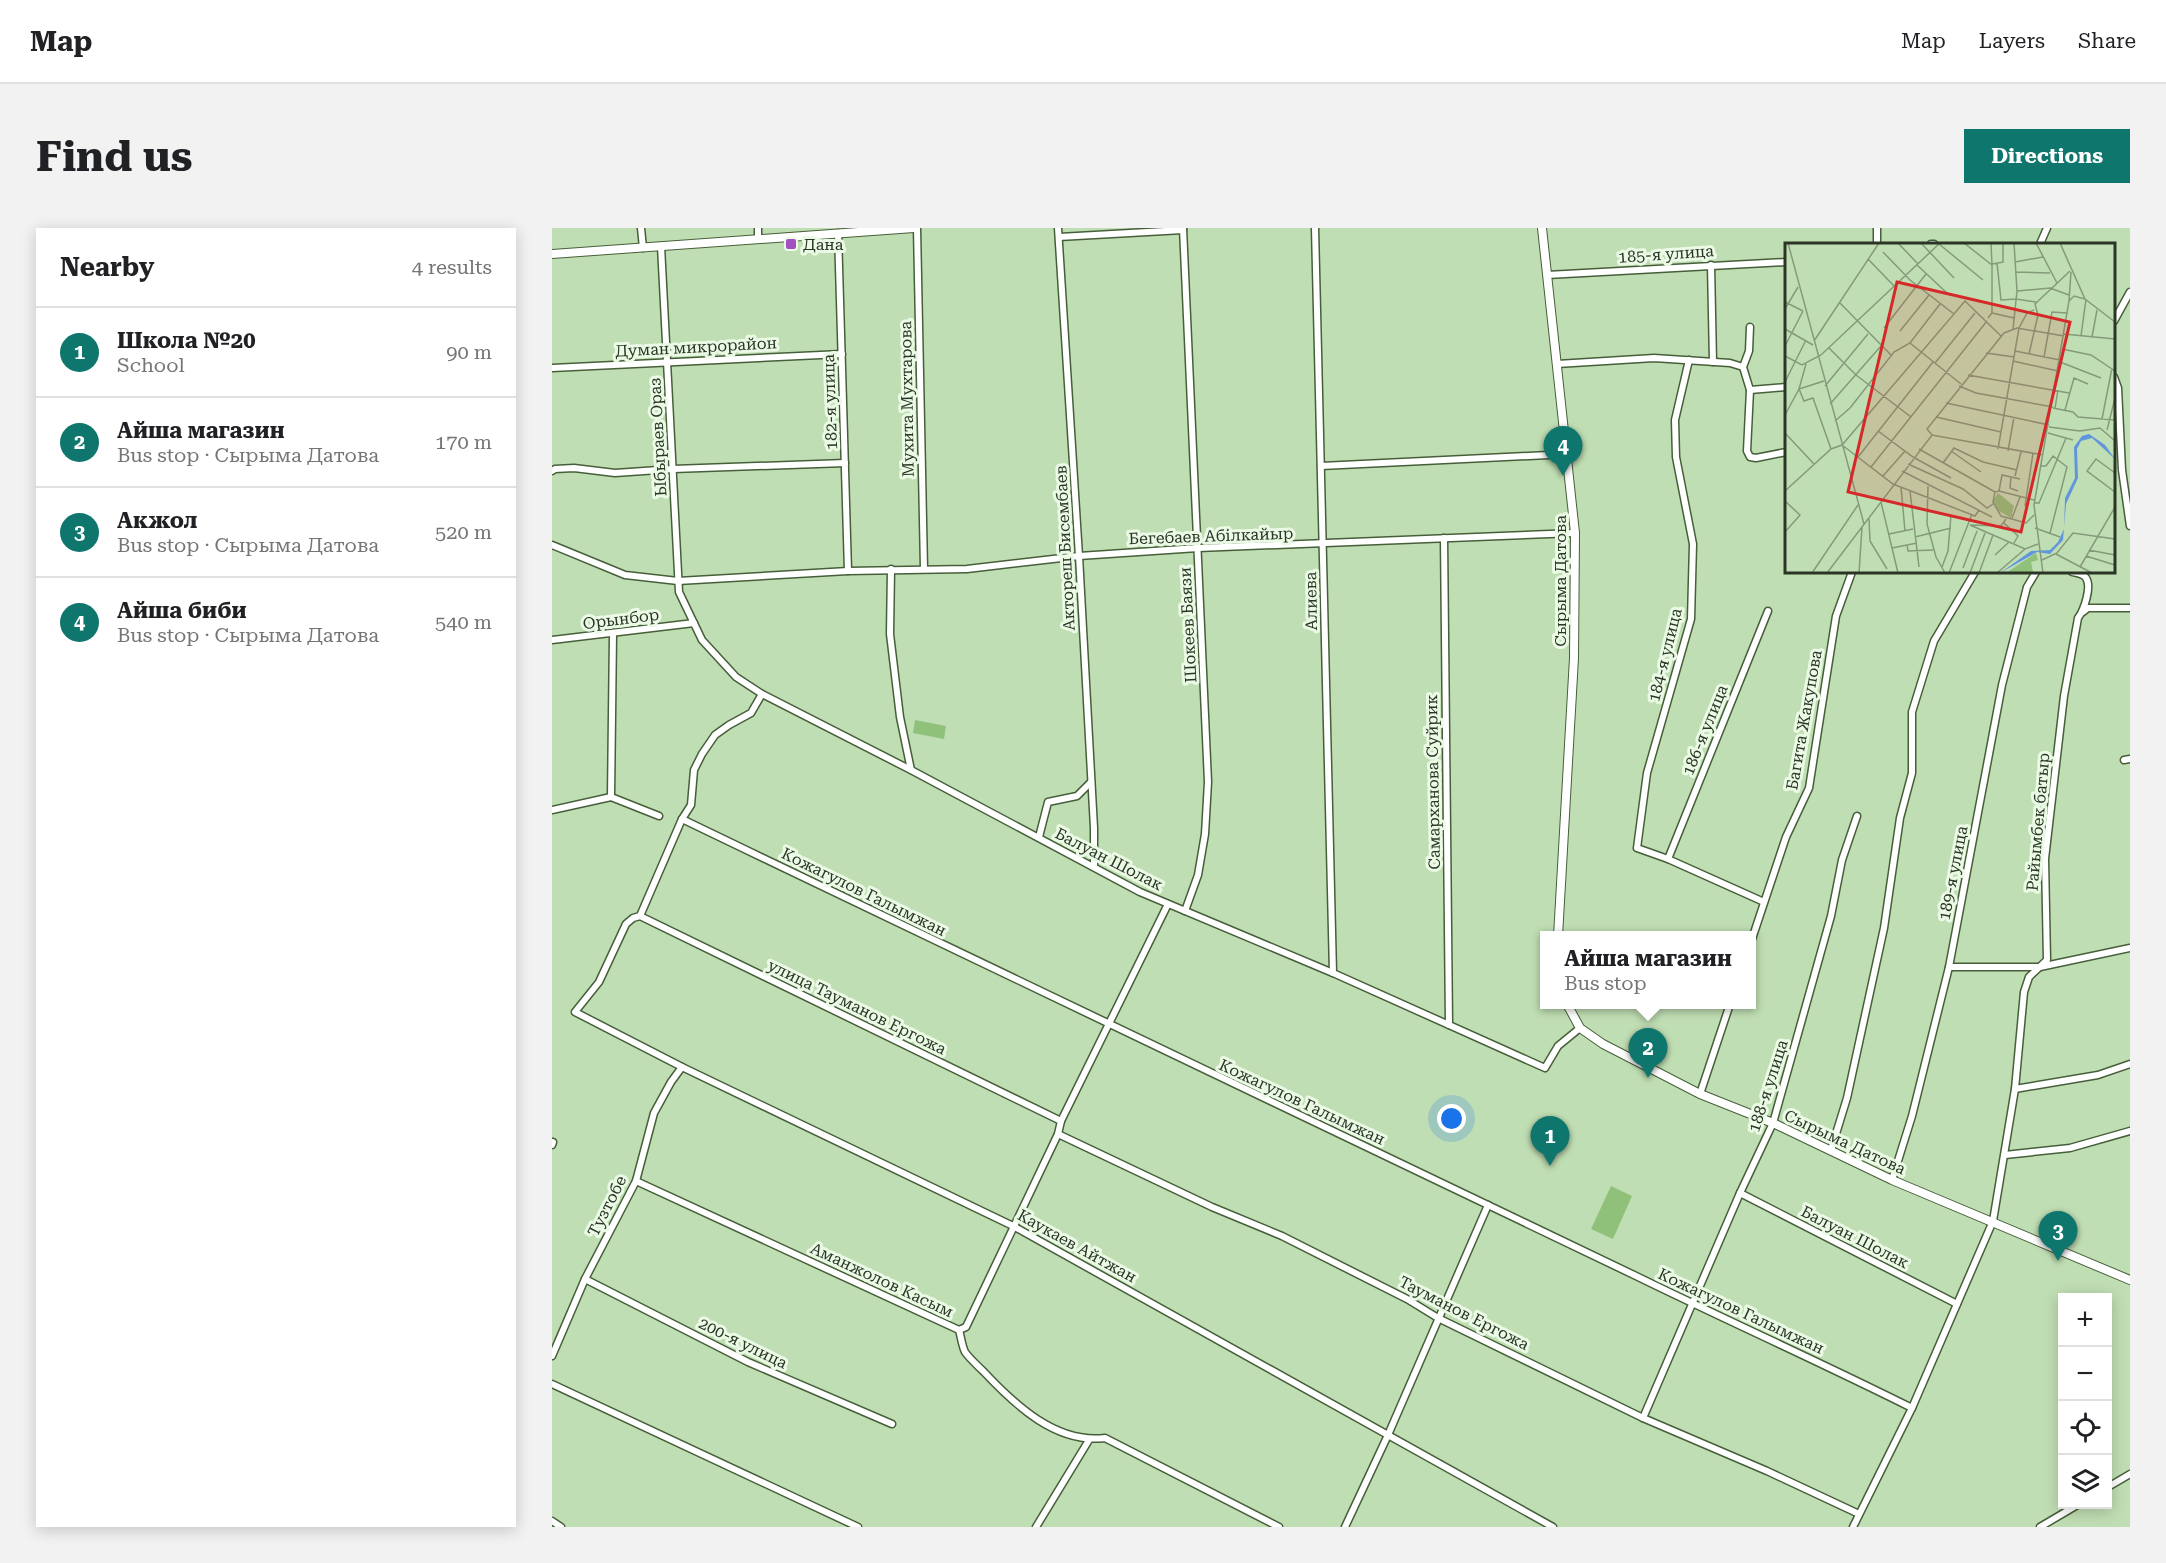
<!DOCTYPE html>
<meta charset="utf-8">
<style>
:root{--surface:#fff;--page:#f2f2f2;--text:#202124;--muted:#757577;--line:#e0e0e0;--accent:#0f766e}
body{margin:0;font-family:"Roboto Serif",serif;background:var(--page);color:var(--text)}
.controls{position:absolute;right:18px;bottom:18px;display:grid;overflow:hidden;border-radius:0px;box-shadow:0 3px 15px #0003}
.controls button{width:54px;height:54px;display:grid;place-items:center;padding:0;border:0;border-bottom:2px solid var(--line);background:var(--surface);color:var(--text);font:30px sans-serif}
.you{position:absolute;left:900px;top:891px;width:21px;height:21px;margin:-15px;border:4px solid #fff;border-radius:50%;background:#1a73e8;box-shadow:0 0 0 9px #1a73e833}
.badge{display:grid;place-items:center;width:39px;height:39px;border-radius:50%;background:var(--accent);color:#fff;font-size:20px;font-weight:700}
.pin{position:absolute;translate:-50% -50px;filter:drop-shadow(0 2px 3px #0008)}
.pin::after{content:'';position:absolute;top:32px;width:21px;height:18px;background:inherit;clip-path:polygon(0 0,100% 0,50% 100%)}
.popup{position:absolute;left:988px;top:703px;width:216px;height:78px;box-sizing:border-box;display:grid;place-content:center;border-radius:0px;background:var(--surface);filter:drop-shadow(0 2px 4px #0005);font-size:20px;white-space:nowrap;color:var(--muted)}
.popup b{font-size:22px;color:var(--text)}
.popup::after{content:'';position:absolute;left:50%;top:100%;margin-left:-12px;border:12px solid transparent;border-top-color:var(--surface)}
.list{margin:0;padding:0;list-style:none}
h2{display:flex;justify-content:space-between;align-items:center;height:78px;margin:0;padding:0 24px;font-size:26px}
h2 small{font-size:20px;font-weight:400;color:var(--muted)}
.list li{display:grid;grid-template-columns:39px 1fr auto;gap:18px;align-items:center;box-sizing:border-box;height:90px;padding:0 24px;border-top:2px solid var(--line)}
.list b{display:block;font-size:22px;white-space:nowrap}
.list p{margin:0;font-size:20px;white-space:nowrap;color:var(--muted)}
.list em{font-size:20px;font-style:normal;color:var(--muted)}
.icon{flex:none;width:33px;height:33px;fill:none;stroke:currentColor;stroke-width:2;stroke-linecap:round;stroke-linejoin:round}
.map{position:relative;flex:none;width:1578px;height:1299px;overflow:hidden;border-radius:0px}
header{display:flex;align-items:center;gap:36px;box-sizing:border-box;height:84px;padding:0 30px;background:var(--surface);border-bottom:2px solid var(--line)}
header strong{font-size:28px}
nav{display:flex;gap:33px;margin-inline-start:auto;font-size:21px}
.intro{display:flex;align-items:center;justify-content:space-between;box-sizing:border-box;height:144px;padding:0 36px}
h1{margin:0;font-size:42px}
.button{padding:15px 27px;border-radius:0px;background:var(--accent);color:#fff;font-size:21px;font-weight:700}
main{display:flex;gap:36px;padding:0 36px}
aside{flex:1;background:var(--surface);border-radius:0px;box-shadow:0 3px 15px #0003}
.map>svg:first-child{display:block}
</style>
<header>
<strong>Map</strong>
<nav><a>Map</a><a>Layers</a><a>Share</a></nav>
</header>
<div class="intro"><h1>Find us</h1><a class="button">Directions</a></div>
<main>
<aside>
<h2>Nearby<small>4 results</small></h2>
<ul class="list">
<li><span class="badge">1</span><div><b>Школа №20</b><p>School</p></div><em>90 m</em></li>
<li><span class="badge">2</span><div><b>Айша магазин</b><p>Bus stop · Сырыма Датова</p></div><em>170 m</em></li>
<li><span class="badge">3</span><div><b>Акжол</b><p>Bus stop · Сырыма Датова</p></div><em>520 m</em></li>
<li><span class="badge">4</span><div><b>Айша биби</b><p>Bus stop · Сырыма Датова</p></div><em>540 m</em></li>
</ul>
</aside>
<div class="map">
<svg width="1578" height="1299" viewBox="0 0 1578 1299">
<rect width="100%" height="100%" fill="#c0deb3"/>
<g fill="#90c17a">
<path d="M 363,492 L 394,498 L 392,511 L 361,505 Z"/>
<path d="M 1059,958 L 1080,968 L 1061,1011 L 1039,1001 Z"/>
</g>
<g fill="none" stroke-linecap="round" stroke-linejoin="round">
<g stroke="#465f3a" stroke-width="9">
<g id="minor">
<path d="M 89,0 L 91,20"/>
<path d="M 206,0 L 206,10"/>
<path d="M 365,0 L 372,341"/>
<path d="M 506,0 L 527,328 L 542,600 L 542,639"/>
<path d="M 631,0 L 656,554 L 653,606 L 646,647 L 633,683"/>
<path d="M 763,0 L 781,745"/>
<path d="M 286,5 L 296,343"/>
<path d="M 507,9 L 631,2"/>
<path d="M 1325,16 L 1325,0"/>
<path d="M 1379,16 L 1382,16"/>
<path d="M 1488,16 L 1495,0"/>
<path d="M 109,18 L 127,364 L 150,412 L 184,449 L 210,466 L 359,542 L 588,664 L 781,745 L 993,840 L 1006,818 L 1028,800"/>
<path d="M 1159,37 L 1161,134"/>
<path d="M 995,47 L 1234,34"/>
<path d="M 1562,93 L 1578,64"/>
<path d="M 1198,99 L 1197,123 L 1191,139 L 1198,162 L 1195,223 L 1198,229 L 1204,230 L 1234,224"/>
<path d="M 1137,132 L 1123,192 L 1124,229 L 1141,316 L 1139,391 L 1095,545 L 1085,620 L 1116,631 L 1212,674"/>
<path d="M 1005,136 L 1102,130 L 1178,135 L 1191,139"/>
<path d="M 0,140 L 290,126"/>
<path d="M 1562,149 L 1566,160 L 1570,242 L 1578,298"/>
<path d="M 1198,162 L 1234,159"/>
<path d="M 769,238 L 1016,226"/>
<path d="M 0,243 L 3,241 L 22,240 L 63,245 L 121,241 L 293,235"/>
<path d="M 892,310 L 897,797"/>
<path d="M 0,317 L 73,347 L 126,353 L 296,343 L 415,341 L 527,328 L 646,320 L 1023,305"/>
<path d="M 339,341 L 338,406 L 348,489 L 359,542"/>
<path d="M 1531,384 L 1536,380 L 1578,380"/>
<path d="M 0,412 L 142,395"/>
<path d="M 210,466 L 199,485 L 177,497 L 163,507 L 150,526 L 142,542 L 139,577 L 130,591 L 88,688 L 81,690 L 74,696 L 47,754 L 23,784 L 130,839 L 461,998 L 1001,1299"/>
<path d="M 1572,532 L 1578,531"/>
<path d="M 59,569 L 61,406"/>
<path d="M 0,582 L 59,569 L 107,588"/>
<path d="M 130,591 C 447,744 765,895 1082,1047 C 1174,1092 1268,1134 1360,1180"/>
<path d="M 487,609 L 496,574 L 525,568 L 539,554"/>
<path d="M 1116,631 L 1216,383"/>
<path d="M 88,688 L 509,893"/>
<path d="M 1200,711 L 1234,609 L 1257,560 L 1284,388 L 1300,344"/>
<path d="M 1397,739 L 1488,739 L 1578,720"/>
<path d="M 1463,861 L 1546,847 L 1578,836"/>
<path d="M 1148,866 L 1178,776"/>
<path d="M 506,906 L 660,979 L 730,1008 L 855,1071 L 886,1090 L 1091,1190 L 1215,1243 L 1307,1286"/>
<path d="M 0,917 L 1,914"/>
<path d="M 1279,922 L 1295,870 L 1332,700 L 1348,590 L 1360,545 L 1360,484 L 1382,413 L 1423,344"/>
<path d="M 1453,927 L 1518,920 L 1578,903"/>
<path d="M 1340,952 L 1360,888 L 1397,739 L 1450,457 L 1475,359 L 1484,344"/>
<path d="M 84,953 L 407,1102 C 409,1109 410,1118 413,1124 C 418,1131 426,1138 432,1144 C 463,1177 504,1216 553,1210 L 727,1299"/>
<path d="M 1188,965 L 1405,1076"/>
<path d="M 33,1051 L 196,1134 L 340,1196"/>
<path d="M 407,1102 L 414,1099 L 506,906 L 509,893 L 616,676"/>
<path d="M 0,1128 L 33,1051 L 84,953 L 102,885 L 119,854 L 130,839"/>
<path d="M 0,1156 L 306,1299"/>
<path d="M 1091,1190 L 1188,965 L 1221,895 L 1279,688 L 1290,632 L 1305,588"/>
<path d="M 1556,1259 L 1578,1246"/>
<path d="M 0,1293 L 9,1299"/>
<path d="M 484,1299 L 537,1212"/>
<path d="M 793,1299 L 836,1207 L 936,977"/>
<path d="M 1301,1299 L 1360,1180 L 1441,993 L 1463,861 L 1472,764 L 1477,749 L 1495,732 L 1493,631 L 1512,468 L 1526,390 C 1532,382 1540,359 1534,350 C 1531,345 1524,345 1520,344"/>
<path d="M 1488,1299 L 1527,1276"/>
</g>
</g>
<g stroke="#465f3a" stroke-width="10">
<g id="tertiary">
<path d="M 990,0 L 1023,305 L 1022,430 L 1006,708"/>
<path d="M 0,26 L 362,0"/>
<path d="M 1015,776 L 1028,800 L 1051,816 L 1148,866 L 1221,895 L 1340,952 L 1578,1052"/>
</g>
</g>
<use href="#minor" stroke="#fff" stroke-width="6"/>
<use href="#tertiary" stroke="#fff" stroke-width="8"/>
</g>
<rect fill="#a250c0" stroke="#eafae4" stroke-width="2" x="233" y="10" width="12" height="12" rx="3"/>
<g text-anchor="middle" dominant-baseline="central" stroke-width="6" stroke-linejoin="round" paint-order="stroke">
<g font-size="16" fill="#2a3525" stroke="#eafae4" text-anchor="start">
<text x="251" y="16">Дана</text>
</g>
<g font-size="16" fill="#2a3525" stroke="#eafae4">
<text transform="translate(1114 26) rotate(-4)">185-я улица</text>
<text transform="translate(144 119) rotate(-3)">Думан микрорайон</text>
<text transform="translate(355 171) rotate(-91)">Мухита Мухтарова</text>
<text transform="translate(278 174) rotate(-92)">182-я улица</text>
<text transform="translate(106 209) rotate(-93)">Ыбыраев Ораз</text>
<text transform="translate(659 308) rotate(-2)">Бегебаев Абілкайыр</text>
<text transform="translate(513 320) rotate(-93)">Актореш Бисембаев</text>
<text transform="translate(1008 353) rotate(-90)">Сырыма Датова</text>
<text transform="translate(759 373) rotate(-91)">Алиева</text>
<text transform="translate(69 391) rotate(-7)">Орынбор</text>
<text transform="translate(636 397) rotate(-93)">Шокеев Баязи</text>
<text transform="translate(1113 427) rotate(-76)">184-я улица</text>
<text transform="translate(1252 492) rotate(-80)">Багита Жакупова</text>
<text transform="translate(1153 502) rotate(-68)">186-я улица</text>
<text transform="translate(881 554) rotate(-91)">Самарханова Суйрик</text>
<text transform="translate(1486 594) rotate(-85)">Райымбек батыр</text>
<text transform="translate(557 631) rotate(27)">Балуан Шолак</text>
<text transform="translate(1401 645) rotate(-79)">189-я улица</text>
<text transform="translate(312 664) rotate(26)">Кожагулов Галымжан</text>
<text transform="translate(305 779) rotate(26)">улица Тауманов Ергожа</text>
<text transform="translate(1216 858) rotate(-72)">188-я улица</text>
<text transform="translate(750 874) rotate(25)">Кожагулов Галымжан</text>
<text transform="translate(1293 914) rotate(25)">Сырыма Датова</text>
<text transform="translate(55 978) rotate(-63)">Тузтобе</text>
<text transform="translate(1303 1009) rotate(27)">Балуан Шолак</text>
<text transform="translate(525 1018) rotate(29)">Каукаев Айтжан</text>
<text transform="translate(330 1052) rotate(25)">Аманжолов Касым</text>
<text transform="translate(1189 1083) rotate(25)">Кожагулов Галымжан</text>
<text transform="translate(912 1085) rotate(27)">Тауманов Ергожа</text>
<text transform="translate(191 1115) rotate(26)">200-я улица</text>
</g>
</g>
<g transform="translate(1233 15)">
<rect width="330" height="330" fill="#c0deb3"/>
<path d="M 213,250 L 229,263 L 226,275 L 214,268 L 208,258 ZM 251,310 L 253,317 L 246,319 L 248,329 L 221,330 Z" fill="#90c17a"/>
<path d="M 304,191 L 320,202 L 330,216 L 307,195 L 296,198 L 292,206 L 293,235 L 281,261 L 278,297 L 265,311 L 252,309 L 215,330 L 246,308 L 265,307 L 273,299 L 279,286 L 280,255 L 290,235 L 289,204 L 297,193 Z" fill="#6096de"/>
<path fill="none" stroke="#849a7a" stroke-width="1.5" d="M 3,0 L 79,281M 113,0 L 133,21M 136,0 L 169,35M 179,0 L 207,22 L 207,70 L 203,75M 206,0 L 207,22M 251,0 L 272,40M 275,0 L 300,56 L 330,79M 154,1 L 198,37M 98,9 L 125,37 L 169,71M 83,16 L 109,43M 230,19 L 258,14M 212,20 L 216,57 L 231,56M 207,21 L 218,19 L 218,0M 132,22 L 163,51M 231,29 L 265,30M 232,48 L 265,45 L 284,52M 231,56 L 251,59M 284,58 L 286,29M 284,58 L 289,53 L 300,56M 0,59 L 18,68M 54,59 L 107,113M 0,66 L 13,44M 207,70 L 229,75M 99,85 L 141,31M 0,86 L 28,102M 228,86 L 232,48 L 229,0M 115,88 L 144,52M 279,91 L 330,96M 296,93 L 301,56M 307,94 L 312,67M 29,98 L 94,0M 125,100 L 176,141M 0,103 L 18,68M 44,105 L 71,132 L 126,174M 277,106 L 306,112 L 330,128M 230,108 L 275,117M 201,110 L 229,114M 244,111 L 253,72 L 250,61 L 285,28M 0,113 L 17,122 L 36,112 L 155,0M 259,114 L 267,69 L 282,70M 228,118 L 273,128M 275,119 L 316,135M 150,120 L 190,70M 183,132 L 284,150M 39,138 L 14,146 L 19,158 L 28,155 L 46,206M 0,139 L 21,97M 40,143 L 83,91M 174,143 L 191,150 L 268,164M 161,160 L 264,182M 45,161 L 96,103M 268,165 L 288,169 L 293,174 L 330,177M 270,165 L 273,147M 280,167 L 289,135 L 303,141M 0,172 L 14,146 L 21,121M 151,174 L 216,189M 317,176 L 327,125M 50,178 L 65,165 L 109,109 L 125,100 L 155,61M 264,184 L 295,188 L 315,185 L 330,198M 322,187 L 330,155M 93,188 L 128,214 L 166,235M 0,190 L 29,221M 263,190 L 288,197M 147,192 L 142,186 L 219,90 L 232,85 L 279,93M 57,202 L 108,241 L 190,273 L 194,267M 134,206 L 210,249M 213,206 L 234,85 L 242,70 L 249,67M 166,208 L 196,229M 223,208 L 229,174M 73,214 L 148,119M 158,220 L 169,205 L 198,219 L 232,227M 123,221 L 178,246 L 202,265 L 208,261M 256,223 L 261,223 L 268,213 L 282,224 L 265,290M 86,224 L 202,78M 117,228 L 207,274M 330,230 L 311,216 L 302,228 L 330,249M 98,233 L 120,208M 230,233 L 236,209M 226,234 L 225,245 L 233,248M 143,243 L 142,281 L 151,314 L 160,330M 116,244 L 120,288M 0,248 L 46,206 L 57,202 L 180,58 L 216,93M 125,248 L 134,324M 214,248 L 210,249 L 208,259 L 216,273 L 241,280 L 249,272M 214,248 L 249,257M 214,248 L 217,232 L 235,236M 0,258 L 15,272 L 0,289M 96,259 L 113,330M 249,260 L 254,260 L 281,195M 240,263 L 248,210M 227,275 L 235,254M 84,276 L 85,298 L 102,326M 221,276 L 216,283 L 185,282 L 240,306 L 253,301M 219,280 L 233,293 L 229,300M 250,285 L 275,294M 104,291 L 128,286M 130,294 L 166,285M 122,302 L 123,308 L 148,307M 107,305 L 132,300M 304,307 L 330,312M 271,311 L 307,330M 210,312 L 224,299M 301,313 L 330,322M 257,317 L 272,310 L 288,290 L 330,296M 157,324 L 163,308 L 166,272M 295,324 L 330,264M 178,325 L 192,288M 27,330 L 73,262M 42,330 L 147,192 L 258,212M 74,330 L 77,284M 164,330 L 187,271M 185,330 L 200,290M 194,330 L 208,292M 212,330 L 240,306M 258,330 L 249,262 L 284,58"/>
<path fill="#d62828" fill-opacity="0.15" stroke="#d62828" stroke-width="3" d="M 112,39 L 285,79 L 236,289 L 63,249 Z"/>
<rect width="330" height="330" fill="none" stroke="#2a3525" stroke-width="3"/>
</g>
</svg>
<div class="controls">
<button>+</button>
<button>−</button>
<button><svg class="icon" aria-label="locate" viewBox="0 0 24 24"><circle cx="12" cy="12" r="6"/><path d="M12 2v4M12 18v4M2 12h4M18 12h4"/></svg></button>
<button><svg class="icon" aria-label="layers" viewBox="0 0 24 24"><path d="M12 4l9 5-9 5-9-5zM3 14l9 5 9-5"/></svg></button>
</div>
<div class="you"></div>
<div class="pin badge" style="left:998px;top:938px">1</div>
<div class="pin badge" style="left:1096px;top:850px">2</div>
<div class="popup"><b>Айша магазин</b>Bus stop</div>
<div class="pin badge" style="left:1506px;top:1033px">3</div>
<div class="pin badge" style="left:1011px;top:248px">4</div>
</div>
</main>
